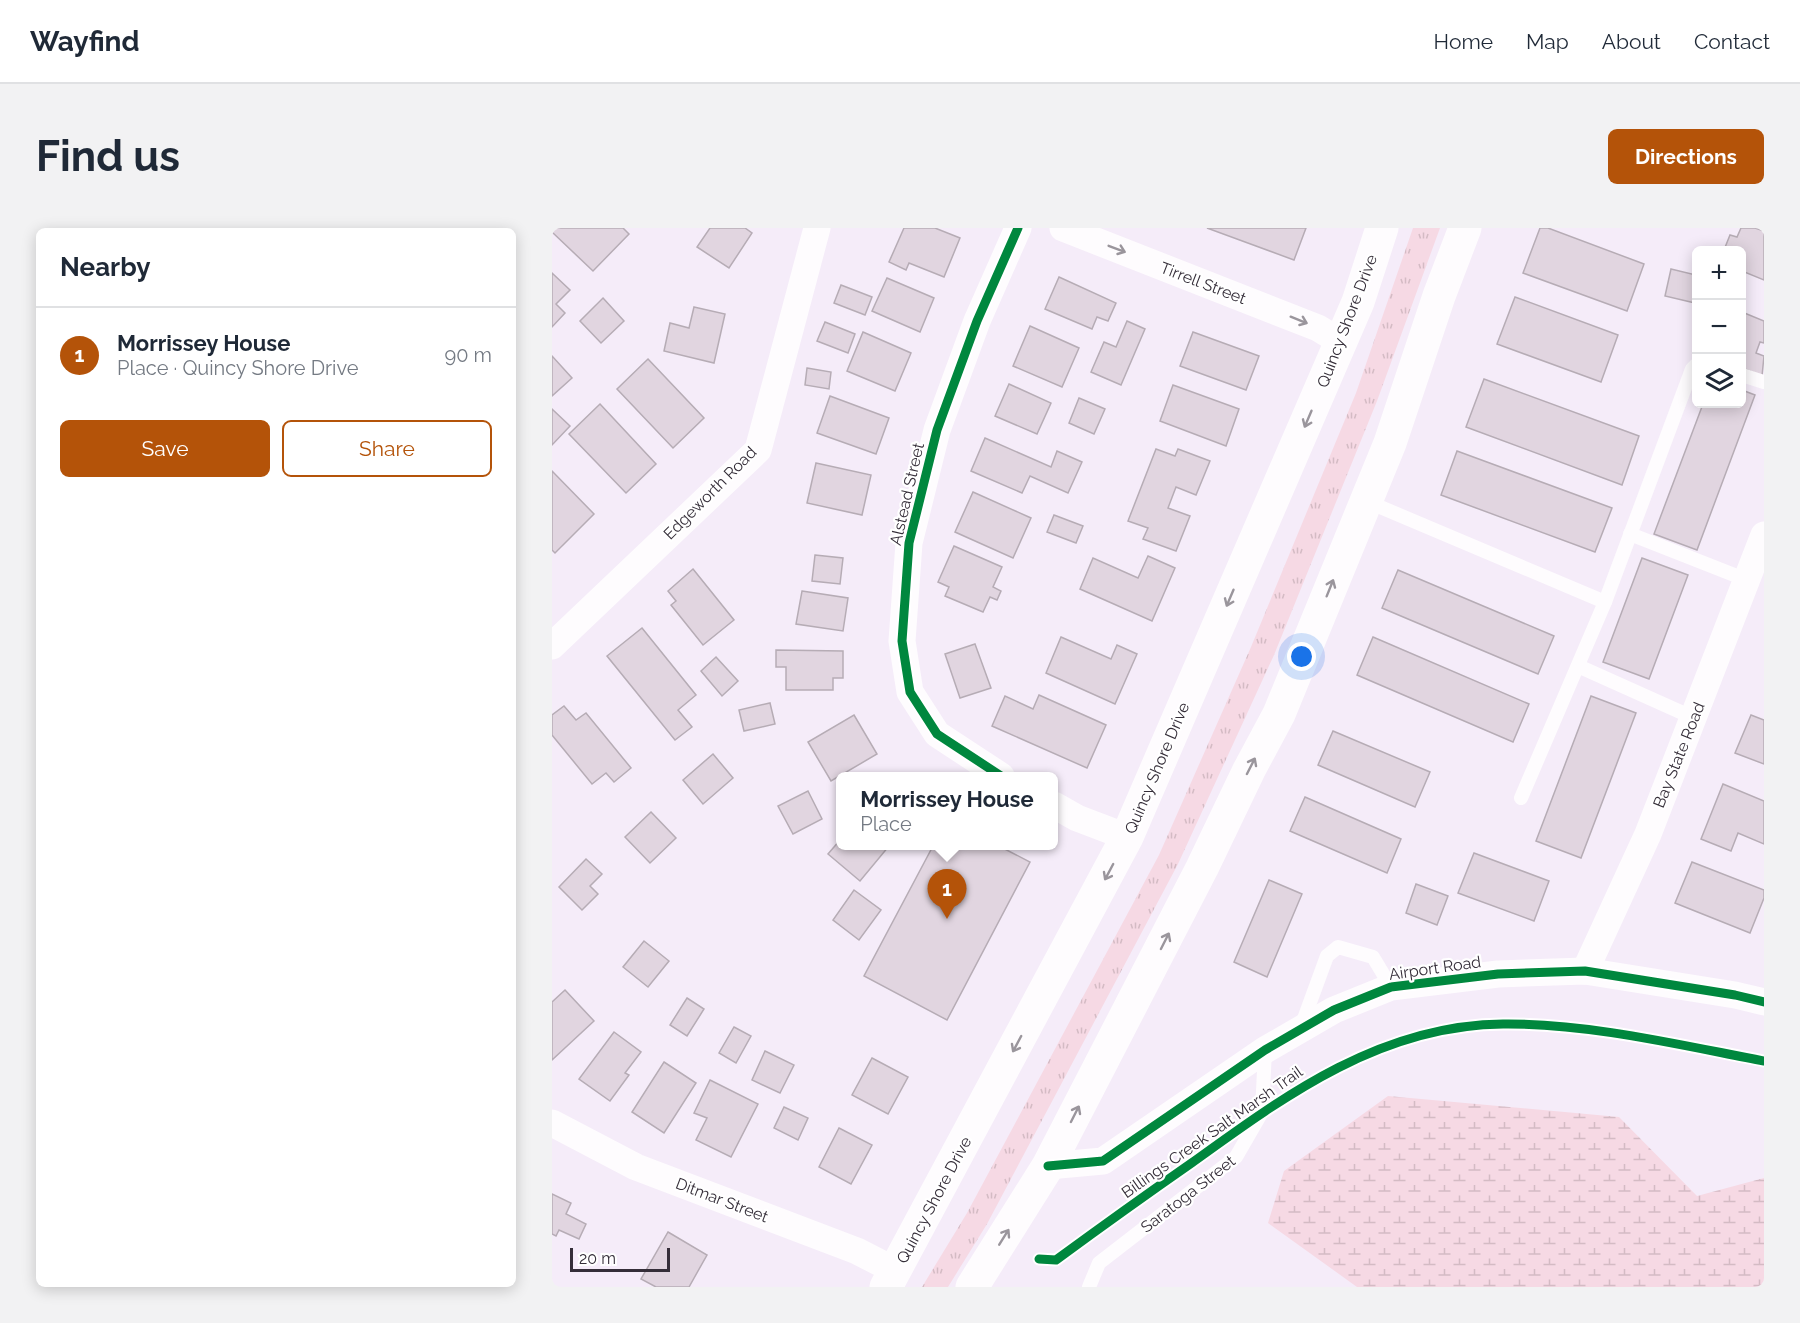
<!DOCTYPE html>
<meta charset="utf-8">
<style>
:root{--surface:#fff;--page:#f2f2f3;--text:#1f2937;--muted:#747a83;--line:#e0e1e3;--accent:#b45309}
body{margin:0;font-family:Raleway,sans-serif;background:var(--page);color:var(--text)}
.controls{position:absolute;right:18px;top:18px;display:grid;overflow:hidden;border-radius:9px;box-shadow:0 3px 15px #0003}
.controls button{width:54px;height:54px;display:grid;place-items:center;padding:0;border:0;border-bottom:2px solid var(--line);background:var(--surface);color:var(--text);font:30px sans-serif}
.scale{position:absolute;left:18px;bottom:15px;width:100px;box-sizing:border-box;padding-left:6px;border:3px solid #352e39;border-top:0;font-size:16px;line-height:21px;white-space:nowrap;color:#352e39;-webkit-text-stroke:4px #fff;paint-order:stroke}
.you{position:absolute;left:750px;top:429px;width:21px;height:21px;margin:-15px;border:4px solid #fff;border-radius:50%;background:#1a73e8;box-shadow:0 0 0 9px #1a73e833}
.badge{display:grid;place-items:center;width:39px;height:39px;border-radius:50%;background:var(--accent);color:#fff;font-size:20px;font-weight:700}
.pin{position:absolute;translate:-50% -50px;filter:drop-shadow(0 2px 3px #0008)}
.pin::after{content:'';position:absolute;top:32px;width:21px;height:18px;background:inherit;clip-path:polygon(0 0,100% 0,50% 100%)}
.popup{position:absolute;left:284px;top:544px;width:222px;height:78px;box-sizing:border-box;display:grid;place-content:center;border-radius:9px;background:var(--surface);filter:drop-shadow(0 2px 4px #0005);font-size:20px;white-space:nowrap;color:var(--muted)}
.popup b{font-size:22px;color:var(--text)}
.popup::after{content:'';position:absolute;left:50%;top:100%;margin-left:-12px;border:12px solid transparent;border-top-color:var(--surface)}
.list{margin:0;padding:0;list-style:none}
h2{display:flex;justify-content:space-between;align-items:center;height:78px;margin:0;padding:0 24px;font-size:26px}
h2 small{font-size:20px;font-weight:400;color:var(--muted)}
.list li{display:grid;grid-template-columns:39px 1fr auto;gap:18px;align-items:center;box-sizing:border-box;height:96px;padding:0 24px;border-top:2px solid var(--line)}
.list b{display:block;font-size:22px;white-space:nowrap}
.list p{margin:0;font-size:20px;white-space:nowrap;color:var(--muted)}
.list em{font-size:20px;font-style:normal;color:var(--muted)}
.actions{display:flex;gap:12px;padding:18px 24px}
.actions a{flex:1;padding:14px 0;border:2px solid var(--accent);border-radius:9px;text-align:center;font-size:21px;color:var(--accent)}
.actions .main{background:var(--accent);color:#fff}
.icon{flex:none;width:33px;height:33px;fill:none;stroke:currentColor;stroke-width:2;stroke-linecap:round;stroke-linejoin:round}
.map{position:relative;flex:none;width:1212px;height:1059px;overflow:hidden;border-radius:9px}
header{display:flex;align-items:center;gap:36px;box-sizing:border-box;height:84px;padding:0 30px;background:var(--surface);border-bottom:2px solid var(--line)}
header strong{font-size:28px}
nav{display:flex;gap:33px;margin-inline-start:auto;font-size:21px}
.intro{display:flex;align-items:center;justify-content:space-between;box-sizing:border-box;height:144px;padding:0 36px}
h1{margin:0;font-size:42px}
.button{padding:15px 27px;border-radius:9px;background:var(--accent);color:#fff;font-size:21px;font-weight:700}
main{display:flex;gap:36px;padding:0 36px}
aside{flex:1;background:var(--surface);border-radius:9px;box-shadow:0 3px 15px #0003}
.map>svg:first-child{display:block}
</style>
<header>
<strong>Wayfind</strong>
<nav><a>Home</a><a>Map</a><a>About</a><a>Contact</a></nav>
</header>
<div class="intro"><h1>Find us</h1><a class="button">Directions</a></div>
<main>
<aside>
<h2>Nearby<small></small></h2>
<ul class="list">
<li><span class="badge">1</span><div><b>Morrissey House</b><p>Place · Quincy Shore Drive</p></div><em>90 m</em></li>
</ul>
<div class="actions"><a class="main">Save</a><a>Share</a></div>
</aside>
<div class="map">
<svg width="1212" height="1059" viewBox="0 0 1212 1059">
<defs>
<pattern id="grass-tufts" width="24" height="20" patternUnits="userSpaceOnUse" patternTransform="scale(1.5)"><rect width="24" height="20" fill="#f6d9e4"/><path d="M3 7l-1-3M5 7V3M7 7l1-3M15 17l-1-3M17 17v-4M19 17l1-3" fill="none" stroke="#d4bbc4"/></pattern>
<pattern id="wetland-marsh" width="20" height="14" patternUnits="userSpaceOnUse" patternTransform="scale(1.5)"><rect width="20" height="14" fill="#f6d9e4"/><path d="M1 5h8M5 5V1M11 12h8M15 12V8" fill="none" stroke="#d4bbc4"/></pattern>
</defs>
<rect width="100%" height="100%" fill="#f5ecf9"/>
<path fill="url(#grass-tufts)" d="M 861,0 L 888,0 L 825,173 L 722,427 L 626,636 L 435,996 L 396,1059 L 370,1059 L 415,985 L 607,627 L 699,419 L 804,165 Z"/>
<path fill="url(#wetland-marsh)" d="M 836,868 L 1067,889 L 1145,968 L 1212,950 L 1212,1059 L 805,1059 L 716,995 L 732,943 Z"/>
<g fill="#e1d5e0" stroke="#b6acb5" stroke-width="1.5">
<path d="M 0,0 L 71,0 L 77,6 L 41,43 L 0,4 Z"/>
<path d="M 158,0 L 193,0 L 200,5 L 177,40 L 145,19 Z"/>
<path d="M 352,0 L 383,0 L 408,10 L 392,49 L 357,35 L 354,42 L 337,34 Z"/>
<path d="M 655,0 L 754,0 L 742,32 Z"/>
<path d="M 988,0 L 996,0 L 1092,36 L 1075,83 L 971,45 Z"/>
<path d="M 1189,0 L 1203,0 L 1212,3 L 1212,52 L 1190,43 L 1190,22 L 1172,22 L 1178,7 L 1185,9 Z"/>
<path d="M 1119,41 L 1144,47 L 1143,75 L 1113,68 Z"/>
<path d="M 0,45 L 18,62 L 4,76 L 13,85 L 0,99 Z"/>
<path d="M 507,49 L 564,75 L 556,93 L 545,89 L 540,101 L 493,81 Z"/>
<path d="M 335,50 L 382,70 L 368,104 L 320,83 Z"/>
<path d="M 289,57 L 320,69 L 313,87 L 282,75 Z"/>
<path d="M 963,69 L 1066,107 L 1049,154 L 945,116 Z"/>
<path d="M 51,70 L 72,93 L 49,115 L 28,93 Z"/>
<path d="M 142,79 L 173,86 L 162,135 L 112,123 L 118,95 L 137,100 Z"/>
<path d="M 1190,84 L 1212,93 L 1212,115 L 1208,114 L 1204,125 L 1212,128 L 1210,148 L 1190,140 Z"/>
<path d="M 575,93 L 593,101 L 569,157 L 539,144 L 552,114 L 564,119 Z"/>
<path d="M 273,94 L 303,106 L 296,125 L 265,113 Z"/>
<path d="M 478,98 L 527,120 L 510,159 L 461,138 Z"/>
<path d="M 311,104 L 359,125 L 343,163 L 295,143 Z"/>
<path d="M 641,104 L 707,128 L 694,162 L 628,138 Z"/>
<path d="M 0,128 L 20,150 L 0,168 Z"/>
<path d="M 96,131 L 152,190 L 121,220 L 65,161 Z"/>
<path d="M 255,140 L 279,144 L 277,161 L 253,157 Z"/>
<path d="M 932,151 L 1087,208 L 1070,257 L 914,199 Z"/>
<path d="M 457,156 L 499,175 L 485,206 L 443,188 Z"/>
<path d="M 621,157 L 687,181 L 674,218 L 608,193 Z"/>
<path d="M 1190,162 L 1203,167 L 1145,322 L 1102,306 L 1151,176 L 1190,176 Z"/>
<path d="M 278,168 L 337,190 L 324,226 L 265,205 Z"/>
<path d="M 527,170 L 553,181 L 542,206 L 517,195 Z"/>
<path d="M 48,176 L 104,236 L 74,265 L 17,206 Z"/>
<path d="M 0,181 L 18,198 L 0,217 Z"/>
<path d="M 433,210 L 499,239 L 505,223 L 530,234 L 516,265 L 478,248 L 470,265 L 419,243 Z"/>
<path d="M 604,221 L 623,228 L 626,221 L 658,233 L 644,267 L 624,259 L 616,280 L 638,288 L 624,323 L 591,311 L 596,300 L 576,293 Z"/>
<path d="M 905,223 L 1060,280 L 1043,324 L 889,267 Z"/>
<path d="M 264,235 L 319,247 L 310,287 L 255,275 Z"/>
<path d="M 0,243 L 42,286 L 3,325 L 0,322 Z"/>
<path d="M 421,264 L 479,290 L 461,330 L 403,304 Z"/>
<path d="M 502,287 L 531,298 L 524,315 L 495,304 Z"/>
<path d="M 402,318 L 450,339 L 441,359 L 449,363 L 445,372 L 438,369 L 431,384 L 393,368 L 397,359 L 386,354 Z"/>
<path d="M 263,327 L 291,330 L 288,356 L 260,353 Z"/>
<path d="M 596,328 L 623,340 L 600,393 L 528,361 L 541,330 L 586,350 Z"/>
<path d="M 1090,330 L 1136,347 L 1097,451 L 1051,434 Z"/>
<path d="M 141,341 L 182,392 L 151,417 L 119,377 L 124,373 L 116,363 Z"/>
<path d="M 846,342 L 1002,408 L 986,446 L 830,380 Z"/>
<path d="M 250,363 L 296,370 L 291,403 L 244,396 Z"/>
<path d="M 90,400 L 144,467 L 126,482 L 140,499 L 123,512 L 55,428 Z"/>
<path d="M 509,409 L 559,431 L 565,417 L 585,426 L 563,476 L 494,445 Z"/>
<path d="M 821,409 L 977,476 L 961,514 L 805,447 Z"/>
<path d="M 423,416 L 439,460 L 408,470 L 393,426 Z"/>
<path d="M 224,422 L 291,423 L 291,450 L 281,450 L 281,462 L 234,462 L 234,439 L 224,439 Z"/>
<path d="M 164,429 L 186,453 L 170,468 L 149,443 Z"/>
<path d="M 487,467 L 554,497 L 535,540 L 440,498 L 453,468 L 481,481 Z"/>
<path d="M 1039,468 L 1084,485 L 1029,630 L 984,613 Z"/>
<path d="M 218,475 L 223,496 L 192,503 L 187,482 Z"/>
<path d="M 12,478 L 24,492 L 34,485 L 79,540 L 62,554 L 54,545 L 40,556 L 0,507 L 0,487 Z"/>
<path d="M 302,487 L 325,526 L 279,553 L 256,514 Z"/>
<path d="M 1199,487 L 1212,492 L 1212,536 L 1183,525 Z"/>
<path d="M 781,503 L 878,544 L 863,579 L 766,537 Z"/>
<path d="M 161,526 L 181,550 L 151,576 L 131,552 Z"/>
<path d="M 1171,556 L 1212,573 L 1212,616 L 1186,605 L 1179,623 L 1149,611 Z"/>
<path d="M 256,563 L 270,591 L 241,606 L 226,578 Z"/>
<path d="M 753,569 L 849,611 L 835,645 L 738,603 Z"/>
<path d="M 99,584 L 124,610 L 98,635 L 73,609 Z"/>
<path d="M 288,612 L 288,618 L 337,618 L 308,653 L 276,626 Z"/>
<path d="M 381,618 L 447,618 L 478,634 L 395,792 L 312,748 Z"/>
<path d="M 922,625 L 997,653 L 982,693 L 906,665 Z"/>
<path d="M 34,631 L 50,646 L 38,658 L 46,666 L 30,682 L 7,659 Z"/>
<path d="M 1140,634 L 1212,662 L 1212,670 L 1198,705 L 1123,675 Z"/>
<path d="M 717,652 L 750,666 L 715,749 L 682,734 Z"/>
<path d="M 864,656 L 896,668 L 885,697 L 854,685 Z"/>
<path d="M 302,662 L 329,682 L 307,712 L 281,692 Z"/>
<path d="M 92,713 L 117,733 L 96,759 L 71,739 Z"/>
<path d="M 13,762 L 42,793 L 0,832 L 0,774 Z"/>
<path d="M 135,770 L 152,781 L 135,808 L 118,797 Z"/>
<path d="M 182,799 L 199,808 L 184,835 L 167,825 Z"/>
<path d="M 62,804 L 89,824 L 73,845 L 77,847 L 58,873 L 27,851 Z"/>
<path d="M 213,823 L 242,837 L 228,865 L 200,852 Z"/>
<path d="M 320,830 L 356,849 L 336,886 L 300,867 Z"/>
<path d="M 112,834 L 144,855 L 112,905 L 80,884 Z"/>
<path d="M 158,852 L 206,876 L 179,929 L 144,912 L 155,890 L 142,885 Z"/>
<path d="M 232,879 L 256,890 L 246,912 L 222,900 Z"/>
<path d="M 287,900 L 320,917 L 299,956 L 267,939 Z"/>
<path d="M 0,966 L 19,975 L 14,986 L 34,996 L 27,1011 L 7,1002 L 4,1008 L 0,1006 Z"/>
<path d="M 116,1004 L 155,1027 L 137,1059 L 104,1059 L 89,1051 Z"/>
</g>
<g fill="none" stroke-linecap="round" stroke-linejoin="round">
<g stroke="#fefcfe" stroke-width="14">
<path d="M 1190,147 L 1212,154"/>
<path d="M 814,273 L 1053,374 L 969,570"/>
<path d="M 1078,306 L 1195,352"/>
<path d="M 1053,374 L 1140,141 L 1144,137"/>
<path d="M 1026,438 L 1142,490"/>
<path d="M 749,799 L 775,728 L 786,719 L 821,729 L 839,759"/>
<path d="M 537,1059 L 547,1035 L 684,929 L 710,884 L 713,822"/>
</g>
<g stroke="#fefcfe" stroke-width="27">
<path d="M 511,0 L 766,100 L 789,114"/>
<path d="M 0,418 L 206,222 L 265,0"/>
<path d="M 449,548 L 385,506 L 358,464 L 350,413 L 357,315 L 385,202 L 425,93 L 466,0"/>
<path d="M 502,577 L 525,590 L 575,609"/>
<path d="M 1033,743 L 1096,606 L 1212,307"/>
<path d="M 0,895 L 84,939 L 305,1023 L 344,1043"/>
<path d="M 496,938 L 551,933 L 713,822 L 782,782 L 839,759 L 946,746 L 1033,743 L 1183,767 L 1212,774"/>
</g>
<g stroke="#fefcfe" stroke-width="33">
<path d="M 334,1059 L 575,609 L 806,74 L 830,0"/>
<path d="M 420,1059 L 496,938 L 650,640 L 697,542 L 727,486 L 838,215 L 887,68 L 913,0"/>
</g>
<g stroke="#fff" stroke-width="13">
<g id="cycleway">
<path d="M 449,548 L 385,506 L 358,464 L 350,413 L 357,315 L 385,202 L 425,93 L 466,0"/>
<path d="M 496,938 L 551,933 L 713,822 L 782,782 L 839,759 L 946,746 L 1033,743 L 1183,767 L 1212,774"/>
<path d="M 487,1031 L 504,1032 C 549,999 595,966 641,934 C 735,866 830,797 951,796 C 1036,795 1128,817 1212,833"/>
</g>
</g>
<use href="#cycleway" stroke="#00873e" stroke-width="9"/>
</g>
<defs><path id="oneway-shaft" d="M-6 0H5M1.5-3L5.5 0L1.5 3" fill="none" stroke-width="1.6" stroke-linecap="round" stroke-linejoin="round" transform="scale(1.5)"/></defs>
<g stroke="#9a959c">
<use href="#oneway-shaft" transform="translate(565 21) rotate(21)"/>
<use href="#oneway-shaft" transform="translate(747 92) rotate(22)"/>
<use href="#oneway-shaft" transform="translate(756 191) rotate(113)"/>
<use href="#oneway-shaft" transform="translate(778 360) rotate(-68)"/>
<use href="#oneway-shaft" transform="translate(678 370) rotate(113)"/>
<use href="#oneway-shaft" transform="translate(699 538) rotate(-63)"/>
<use href="#oneway-shaft" transform="translate(557 644) rotate(118)"/>
<use href="#oneway-shaft" transform="translate(613 713) rotate(-63)"/>
<use href="#oneway-shaft" transform="translate(465 816) rotate(118)"/>
<use href="#oneway-shaft" transform="translate(523 886) rotate(-63)"/>
<use href="#oneway-shaft" transform="translate(452 1009) rotate(-58)"/>
</g>
<g text-anchor="middle" dominant-baseline="central" stroke-width="4.5" stroke-linejoin="round" paint-order="stroke">
<g font-size="16" fill="#352e39" stroke="#fff">
<text transform="translate(651 55) rotate(21)">Tirrell Street</text>
<text transform="translate(795 93) rotate(-69)">Quincy Shore Drive</text>
<text transform="translate(158 265) rotate(-45)">Edgeworth Road</text>
<text transform="translate(355 266) rotate(-77)">Alstead Street</text>
<text transform="translate(1127 527) rotate(-68)">Bay State Road</text>
<text transform="translate(605 540) rotate(-67)">Quincy Shore Drive</text>
<text transform="translate(883 740) rotate(-8)">Airport Road</text>
<text transform="translate(660 904) rotate(-35)">Billings Creek Salt Marsh Trail</text>
<text transform="translate(636 966) rotate(-38)">Saratoga Street</text>
<text transform="translate(170 972) rotate(21)">Ditmar Street</text>
<text transform="translate(382 972) rotate(-62)">Quincy Shore Drive</text>
</g>
</g>
</svg>
<div class="controls">
<button>+</button>
<button>−</button>
<button><svg class="icon" aria-label="layers" viewBox="0 0 24 24"><path d="M12 4l9 5-9 5-9-5zM3 14l9 5 9-5"/></svg></button>
</div>
<div class="scale">20 m</div>
<div class="you"></div>
<div class="pin badge" style="left:395px;top:691px">1</div>
<div class="popup"><b>Morrissey House</b>Place</div>
</div>
</main>
